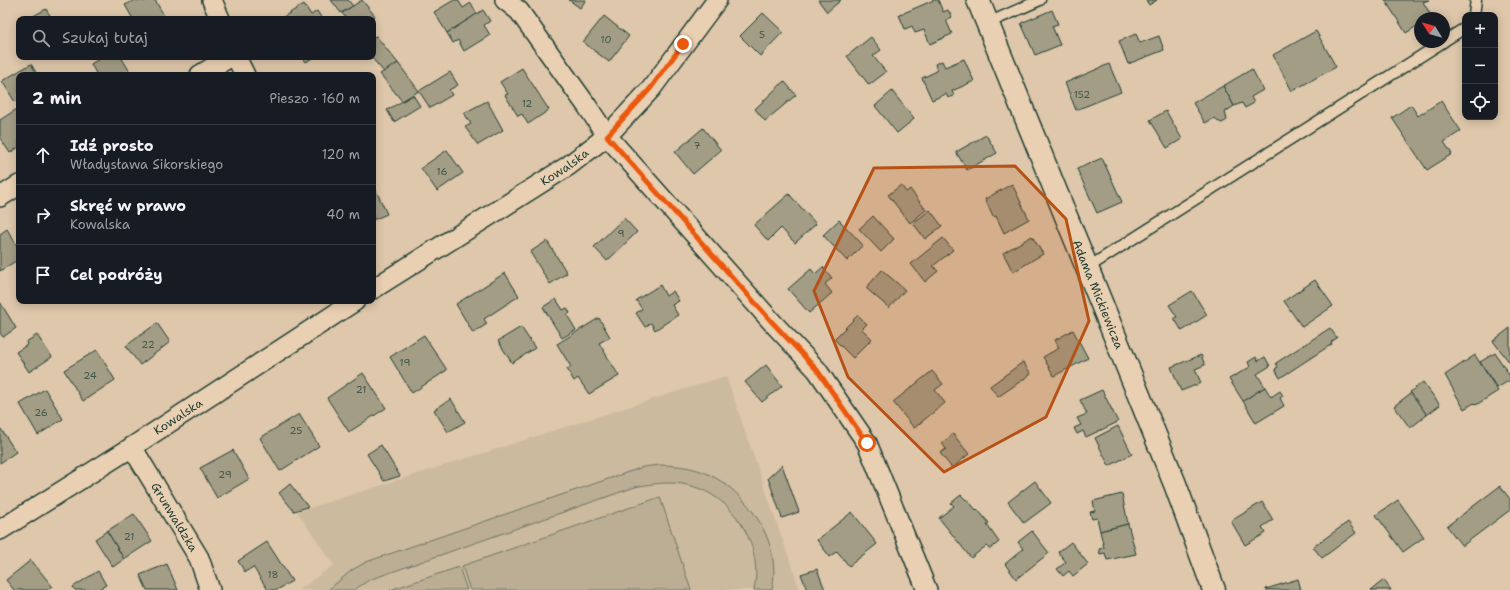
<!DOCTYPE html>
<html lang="pl">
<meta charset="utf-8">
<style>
:root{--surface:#171b24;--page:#242831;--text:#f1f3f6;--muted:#9ea1a6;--line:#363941}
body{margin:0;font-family:"Shantell Sans",sans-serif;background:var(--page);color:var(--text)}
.controls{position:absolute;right:12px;top:12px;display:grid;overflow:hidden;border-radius:8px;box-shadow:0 2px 10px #0003}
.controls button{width:36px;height:36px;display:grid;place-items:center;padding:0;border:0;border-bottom:1px solid var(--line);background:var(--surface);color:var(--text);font:20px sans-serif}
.compass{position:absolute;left:1414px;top:12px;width:36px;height:36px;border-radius:50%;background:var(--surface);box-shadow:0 2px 10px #0003;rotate:307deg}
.stop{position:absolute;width:12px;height:12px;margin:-9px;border:3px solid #ea580c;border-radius:50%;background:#fff}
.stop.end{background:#ea580c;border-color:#fff;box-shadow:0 1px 4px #0008}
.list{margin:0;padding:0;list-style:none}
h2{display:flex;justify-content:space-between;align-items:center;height:52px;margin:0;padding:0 16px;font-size:17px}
h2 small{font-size:13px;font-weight:400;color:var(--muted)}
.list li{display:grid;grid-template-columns:26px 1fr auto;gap:12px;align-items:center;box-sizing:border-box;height:60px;padding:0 16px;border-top:1px solid var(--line)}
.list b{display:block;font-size:15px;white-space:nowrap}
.list p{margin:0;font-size:13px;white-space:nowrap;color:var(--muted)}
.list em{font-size:13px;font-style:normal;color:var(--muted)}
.icon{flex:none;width:22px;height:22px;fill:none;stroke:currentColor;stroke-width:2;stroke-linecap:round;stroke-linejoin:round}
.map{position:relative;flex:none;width:1510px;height:590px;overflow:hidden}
.search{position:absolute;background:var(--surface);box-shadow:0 2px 10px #0003;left:16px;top:16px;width:360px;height:44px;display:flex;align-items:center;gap:10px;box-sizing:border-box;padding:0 14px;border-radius:8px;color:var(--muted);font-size:15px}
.panel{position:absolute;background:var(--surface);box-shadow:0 2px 10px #0003;left:16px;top:72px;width:360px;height:232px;border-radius:8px}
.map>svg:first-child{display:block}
</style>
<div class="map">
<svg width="1510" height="590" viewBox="0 0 1510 590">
<rect width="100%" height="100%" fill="#dec7aa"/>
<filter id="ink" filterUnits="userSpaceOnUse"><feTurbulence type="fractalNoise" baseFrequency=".025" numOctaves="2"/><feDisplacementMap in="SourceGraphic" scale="8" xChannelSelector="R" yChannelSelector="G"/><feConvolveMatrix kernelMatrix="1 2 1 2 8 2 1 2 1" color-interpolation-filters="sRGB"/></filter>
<g filter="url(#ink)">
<path fill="#ccba9f" d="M 726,376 L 800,590 L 298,590 L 334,565 L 297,512 Z"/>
<g fill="#bbae94" stroke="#6d7664">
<path d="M 660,465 C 679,465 698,468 714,477 C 752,498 782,545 772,590 L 754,590 C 763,549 738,503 698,488 C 677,480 656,483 635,487 L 369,580 L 354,590 L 328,590 L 352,570 L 366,562 L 643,467 Z"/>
<path d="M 660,497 L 691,590 L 470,590 L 462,566 Z"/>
<path d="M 459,567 L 467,590 L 390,590 Z"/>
</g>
<g fill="#a39d86" stroke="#1f3d34">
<path d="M 135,0 L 143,1 L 155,0 L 166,19 L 133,19 L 125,5 Z"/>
<path d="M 331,0 L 348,0 L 353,6 L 341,13 Z"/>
<path d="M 362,0 L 375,16 L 371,19 L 347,19 L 342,13 Z"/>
<path d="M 454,0 L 458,0 L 463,8 L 471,3 L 477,14 L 447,33 L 434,12 Z"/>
<path d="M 569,0 L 586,0 L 580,8 Z"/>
<path d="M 818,0 L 841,0 L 827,12 Z"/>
<path d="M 934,0 L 938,0 L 943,12 L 948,10 L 952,17 L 946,20 L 952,34 L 930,44 L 924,30 L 915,33 L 912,26 L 905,29 L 899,15 Z"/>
<path d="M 1146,0 L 1157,0 L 1149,5 Z"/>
<path d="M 1385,0 L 1429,0 L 1423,2 L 1432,17 L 1420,18 L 1420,24 L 1406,33 Z"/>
<path d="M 304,4 L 311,15 L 317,11 L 322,19 L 280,19 Z"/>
<path d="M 46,9 L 52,19 L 28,19 Z"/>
<path d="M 483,10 L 490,21 L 484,25 L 490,35 L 464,51 L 458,40 L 453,43 L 447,33 Z"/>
<path d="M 1052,10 L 1058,24 L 1052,26 L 1060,45 L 1035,55 L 1021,23 Z"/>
<path d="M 763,13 L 783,32 L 760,56 L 740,36 Z"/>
<path d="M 604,16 L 629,36 L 609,62 L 583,42 Z"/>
<path d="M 1316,31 L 1336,67 L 1292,91 L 1273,55 Z"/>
<path d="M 1136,34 L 1140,43 L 1159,36 L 1164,50 L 1128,64 L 1119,41 Z"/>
<path d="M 376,36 L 398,63 L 384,72 L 371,57 L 373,57 L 373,37 Z"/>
<path d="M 871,37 L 881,50 L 873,56 L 886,72 L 869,85 L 847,56 Z"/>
<path d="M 98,57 L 121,57 L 132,75 L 97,75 L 91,64 L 99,59 Z"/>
<path d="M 302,57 L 314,57 L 306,62 Z"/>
<path d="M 964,59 L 974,81 L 952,91 L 954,96 L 948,98 L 946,94 L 932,100 L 922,78 L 937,71 L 935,64 L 942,61 L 945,67 Z"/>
<path d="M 398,63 L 419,91 L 402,101 L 380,74 Z"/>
<path d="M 31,64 L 37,74 L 19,75 L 19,100 L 15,102 L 2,81 Z"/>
<path d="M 1109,64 L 1121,92 L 1076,110 L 1065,83 Z"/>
<path d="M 522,68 L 549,110 L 528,124 L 522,114 L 518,116 L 505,95 L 508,94 L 500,82 Z"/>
<path d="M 1252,69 L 1263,90 L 1251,97 L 1254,103 L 1245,108 L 1242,103 L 1234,106 L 1223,86 Z"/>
<path d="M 340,71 L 342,75 L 333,75 Z"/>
<path d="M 450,72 L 458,85 L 449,90 L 452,95 L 430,108 L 419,91 Z"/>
<path d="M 784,81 L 796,95 L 765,121 L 755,109 Z"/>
<path d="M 1223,86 L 1234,106 L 1225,112 L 1227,120 L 1222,123 L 1217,121 L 1215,118 L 1205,123 L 1193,103 Z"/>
<path d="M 892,91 L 914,119 L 897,133 L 875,106 Z"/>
<path d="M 413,95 L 420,106 L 394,122 L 387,110 Z"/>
<path d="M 487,101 L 503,130 L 478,145 L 465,127 L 471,124 L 464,113 Z"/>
<path d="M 1441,101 L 1461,131 L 1444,142 L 1452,154 L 1427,170 L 1392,118 L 1411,105 L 1418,116 Z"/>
<path d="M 17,109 L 19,112 L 19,147 L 10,153 L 0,138 L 0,120 Z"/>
<path d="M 1166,111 L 1182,139 L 1167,148 L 1150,120 Z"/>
<path d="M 703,128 L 721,150 L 693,174 L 675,152 Z"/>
<path d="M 986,135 L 997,153 L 967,170 L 956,152 Z"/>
<path d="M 447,150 L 463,173 L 437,191 L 421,168 Z"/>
<path d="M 1102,158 L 1122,202 L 1097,213 L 1077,169 Z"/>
<path d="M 373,184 L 387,214 L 373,220 Z"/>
<path d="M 1012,184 L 1029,219 L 1004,233 L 996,216 L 993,217 L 985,199 Z"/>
<path d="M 901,185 L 906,192 L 910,189 L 926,210 L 910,223 L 888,195 Z"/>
<path d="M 789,194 L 816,224 L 795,243 L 781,228 L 768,241 L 754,225 Z"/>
<path d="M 930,210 L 942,226 L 925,239 L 913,223 Z"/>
<path d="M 873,216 L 894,239 L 881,252 L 859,229 Z"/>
<path d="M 624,218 L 637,232 L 607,261 L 594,247 Z"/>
<path d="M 839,220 L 863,245 L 847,261 L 823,235 Z"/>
<path d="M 7,229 L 19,249 L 19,259 L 0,271 L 0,234 Z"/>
<path d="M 1032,236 L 1043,254 L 1013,272 L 1003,253 Z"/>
<path d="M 943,238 L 953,250 L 933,266 L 938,271 L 925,282 L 911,264 Z"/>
<path d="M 547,241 L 567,273 L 550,284 L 530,252 Z"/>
<path d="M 823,267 L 832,278 L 825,284 L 832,293 L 809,313 L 788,289 L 811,269 L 815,274 Z"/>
<path d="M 882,270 L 905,290 L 889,308 L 866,288 Z"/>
<path d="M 505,273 L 519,296 L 484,319 L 487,324 L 473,333 L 456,304 Z"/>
<path d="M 1315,280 L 1333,306 L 1302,327 L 1284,301 Z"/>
<path d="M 660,285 L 666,296 L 673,291 L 679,301 L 672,305 L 678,315 L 655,330 L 651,323 L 645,327 L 636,313 L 642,309 L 636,300 Z"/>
<path d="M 1192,291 L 1207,315 L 1182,331 L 1174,318 L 1177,317 L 1169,305 Z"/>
<path d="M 556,299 L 563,310 L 567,308 L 570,313 L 567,315 L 576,330 L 562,338 L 543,307 Z"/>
<path d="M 0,302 L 16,328 L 3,337 L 0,333 Z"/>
<path d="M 858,315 L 867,324 L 862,329 L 872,339 L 853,358 L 834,339 Z"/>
<path d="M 599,318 L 610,337 L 599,343 L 619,376 L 589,394 L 578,378 L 574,381 L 567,369 L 571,367 L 557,344 Z"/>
<path d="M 157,323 L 170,342 L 140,365 L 126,346 Z"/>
<path d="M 521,327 L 535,348 L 512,363 L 498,341 Z"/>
<path d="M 1330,328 L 1337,338 L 1331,342 L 1332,344 L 1280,378 L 1275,369 L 1278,367 L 1276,363 Z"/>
<path d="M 1510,328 L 1510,363 L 1493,341 Z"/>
<path d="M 1073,330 L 1088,358 L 1054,376 L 1043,357 L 1059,348 L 1055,340 Z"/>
<path d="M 37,335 L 52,357 L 29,372 L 16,352 L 27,345 L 26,342 Z"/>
<path d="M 424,335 L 447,370 L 412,393 L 390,357 Z"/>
<path d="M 97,350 L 115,380 L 83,401 L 64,370 Z"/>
<path d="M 1495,353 L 1510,376 L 1510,380 L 1497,388 L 1480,362 Z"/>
<path d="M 1201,355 L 1205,365 L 1195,369 L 1201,383 L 1181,391 L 1171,367 Z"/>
<path d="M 1475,355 L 1498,391 L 1476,405 L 1474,403 L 1464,409 L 1445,375 Z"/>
<path d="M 1256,357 L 1258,361 L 1265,357 L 1270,366 L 1257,374 L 1265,387 L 1243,401 L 1229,379 L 1250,367 L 1248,362 Z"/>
<path d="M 1023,362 L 1031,374 L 998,397 L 990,386 Z"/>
<path d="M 766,365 L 782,386 L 762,402 L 745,382 Z"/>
<path d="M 932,371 L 943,384 L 935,390 L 945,403 L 914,428 L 893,402 Z"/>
<path d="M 363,373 L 386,408 L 349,432 L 327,398 Z"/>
<path d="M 1423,382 L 1440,405 L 1427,415 L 1410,392 Z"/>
<path d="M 1265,387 L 1271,397 L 1280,391 L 1283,396 L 1280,398 L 1284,406 L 1256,423 L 1243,401 Z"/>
<path d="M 45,389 L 63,419 L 38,435 L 20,404 Z"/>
<path d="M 1102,390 L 1118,422 L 1086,437 L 1083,431 L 1077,434 L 1074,428 L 1081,425 L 1077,418 L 1087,414 L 1080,400 Z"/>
<path d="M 1411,393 L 1427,415 L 1410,428 L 1394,406 Z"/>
<path d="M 451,399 L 465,422 L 448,432 L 434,410 Z"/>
<path d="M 299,414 L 319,446 L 280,471 L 260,438 Z"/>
<path d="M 1118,426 L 1132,454 L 1109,466 L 1095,438 Z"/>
<path d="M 1,429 L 16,452 L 0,463 L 0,430 Z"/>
<path d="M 953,434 L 969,454 L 952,468 L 940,453 L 946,449 L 942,443 Z"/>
<path d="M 381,445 L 395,468 L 400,476 L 384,481 L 367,454 Z"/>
<path d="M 233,450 L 249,479 L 217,498 L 200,468 Z"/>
<path d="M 782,465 L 799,512 L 782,518 L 768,478 Z"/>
<path d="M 1035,481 L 1051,503 L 1024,523 L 1008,502 Z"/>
<path d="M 290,484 L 308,507 L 294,511 L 279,493 Z"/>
<path d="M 1500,486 L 1510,499 L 1510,510 L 1462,546 L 1447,526 Z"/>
<path d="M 1122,494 L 1128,524 L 1100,531 L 1097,518 L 1092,519 L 1090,512 L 1095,511 L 1093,501 Z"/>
<path d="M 961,495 L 966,500 L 967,499 L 976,510 L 977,509 L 989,523 L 987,525 L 999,542 L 990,549 L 986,546 L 971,558 L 939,518 L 954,506 L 951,503 Z"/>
<path d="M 1398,500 L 1424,537 L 1403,552 L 1376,515 Z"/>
<path d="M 1262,502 L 1273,520 L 1262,527 L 1266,533 L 1245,545 L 1231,521 Z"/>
<path d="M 852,512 L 877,544 L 849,566 L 837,551 L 830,557 L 817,540 Z"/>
<path d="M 134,514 L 152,541 L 124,559 L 107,531 Z"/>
<path d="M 1348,522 L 1356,533 L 1322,558 L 1313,547 Z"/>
<path d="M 1128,524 L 1136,554 L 1107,560 L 1105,553 L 1100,554 L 1099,549 L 1104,548 L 1100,531 Z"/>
<path d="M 107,531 L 124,559 L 113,567 L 95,539 Z"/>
<path d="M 1032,531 L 1049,553 L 1016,579 L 1005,564 L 1023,549 L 1018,542 Z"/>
<path d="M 267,542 L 292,581 L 277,590 L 268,590 L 253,567 L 245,572 L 238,561 Z"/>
<path d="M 1071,542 L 1088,564 L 1073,576 L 1069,571 L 1063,576 L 1057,569 L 1066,562 L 1058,552 Z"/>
<path d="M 31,560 L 52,586 L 47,590 L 14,590 L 6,580 Z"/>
<path d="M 167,564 L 178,590 L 147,590 L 140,575 Z"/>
<path d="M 817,569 L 825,590 L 807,590 L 801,574 Z"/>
<path d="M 98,571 L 106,585 L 97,590 L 75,590 L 73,587 Z"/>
<path d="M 1298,579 L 1301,590 L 1266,590 L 1266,589 Z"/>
<path d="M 1384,580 L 1391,590 L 1371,590 Z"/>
</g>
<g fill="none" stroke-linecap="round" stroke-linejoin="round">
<g stroke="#1f3d34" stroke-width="13">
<g id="service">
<path d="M 1474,15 L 1476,0"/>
<path d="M 988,23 L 1040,0"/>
<path d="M 1444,41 L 1465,28"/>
<path d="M 1087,268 L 1443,42"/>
</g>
</g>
<g stroke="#1f3d34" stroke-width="22">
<g id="minor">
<path d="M 212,0 L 220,19"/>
<path d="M 505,0 L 519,11 L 587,106 L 607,136 L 772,322 L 817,370 L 867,443 L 927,590"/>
<path d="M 236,57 L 245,75"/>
<path d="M 200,75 L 230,57"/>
<path d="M 0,197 L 19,185"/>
<path id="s1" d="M 373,289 L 568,166 L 607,136 L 651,89 L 717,0"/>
<path id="s2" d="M 132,447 L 199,558 L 210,590"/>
<path id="s3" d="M 0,530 L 132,447 L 355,301"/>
</g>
</g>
<g stroke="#1f3d34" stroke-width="25">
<g id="secondary">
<path id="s4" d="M 978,0 L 1175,484 L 1214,590"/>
</g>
</g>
<use href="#service" stroke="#ead0b2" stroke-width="10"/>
<use href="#minor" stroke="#ead0b2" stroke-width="19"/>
<use href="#secondary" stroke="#ead0b2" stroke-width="22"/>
</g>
</g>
<g fill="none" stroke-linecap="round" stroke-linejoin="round" filter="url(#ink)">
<path stroke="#ea580c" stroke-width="5" d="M 683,44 L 650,89 L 607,136 L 772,322 L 817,370 L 867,443"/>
</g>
<path fill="#b65216" fill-opacity="0.2" stroke="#b65216" stroke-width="3" stroke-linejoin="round" d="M 1015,166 L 1066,219 L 1089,321 L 1046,417 L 944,472 L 848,377 L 814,291 L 874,168 Z"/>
<g text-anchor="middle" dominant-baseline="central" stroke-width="4" stroke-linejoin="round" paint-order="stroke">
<g font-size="10" fill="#405548">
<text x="762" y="34">5</text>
<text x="606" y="39">10</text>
<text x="1082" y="94">152</text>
<text x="527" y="103">12</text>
<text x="697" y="145">7</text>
<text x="442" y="171">16</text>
<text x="621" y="233">9</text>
<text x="148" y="344">22</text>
<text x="405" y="362">19</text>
<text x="90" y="375">24</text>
<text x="361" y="389">21</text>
<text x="41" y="412">26</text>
<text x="296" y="430">25</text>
<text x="225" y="474">29</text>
<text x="129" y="536">21</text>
<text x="273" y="574">18</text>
</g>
<g font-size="12" fill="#1f3d34" stroke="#ead0b2">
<text stroke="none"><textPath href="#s1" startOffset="227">Kowalska</textPath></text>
<text stroke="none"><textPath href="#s4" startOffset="318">Adama Mickiewicza</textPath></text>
<text stroke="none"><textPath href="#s3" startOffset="211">Kowalska</textPath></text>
<text stroke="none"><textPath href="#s2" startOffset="82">Grunwaldzka</textPath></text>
</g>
</g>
</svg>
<div class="controls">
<button>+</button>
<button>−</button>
<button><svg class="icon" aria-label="locate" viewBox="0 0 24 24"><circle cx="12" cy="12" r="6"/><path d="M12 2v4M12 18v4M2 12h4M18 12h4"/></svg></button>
</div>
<svg class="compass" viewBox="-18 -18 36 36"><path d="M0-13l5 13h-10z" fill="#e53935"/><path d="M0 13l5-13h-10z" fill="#9ea1a6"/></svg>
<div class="stop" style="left:867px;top:443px"></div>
<div class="stop end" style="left:683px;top:44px"></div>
<div class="search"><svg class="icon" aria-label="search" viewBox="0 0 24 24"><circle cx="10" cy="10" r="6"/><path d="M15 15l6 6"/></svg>Szukaj tutaj</div>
<section class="panel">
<h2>2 min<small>Pieszo · 160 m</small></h2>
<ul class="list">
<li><svg class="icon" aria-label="ahead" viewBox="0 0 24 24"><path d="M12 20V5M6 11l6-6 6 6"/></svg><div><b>Idź prosto</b><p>Władysława Sikorskiego</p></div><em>120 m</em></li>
<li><svg class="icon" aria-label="right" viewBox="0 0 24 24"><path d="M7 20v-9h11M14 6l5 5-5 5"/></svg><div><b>Skręć w prawo</b><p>Kowalska</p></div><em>40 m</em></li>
<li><svg class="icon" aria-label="arrive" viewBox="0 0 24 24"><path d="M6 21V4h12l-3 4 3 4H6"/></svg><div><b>Cel podróży</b></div></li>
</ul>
</section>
</div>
